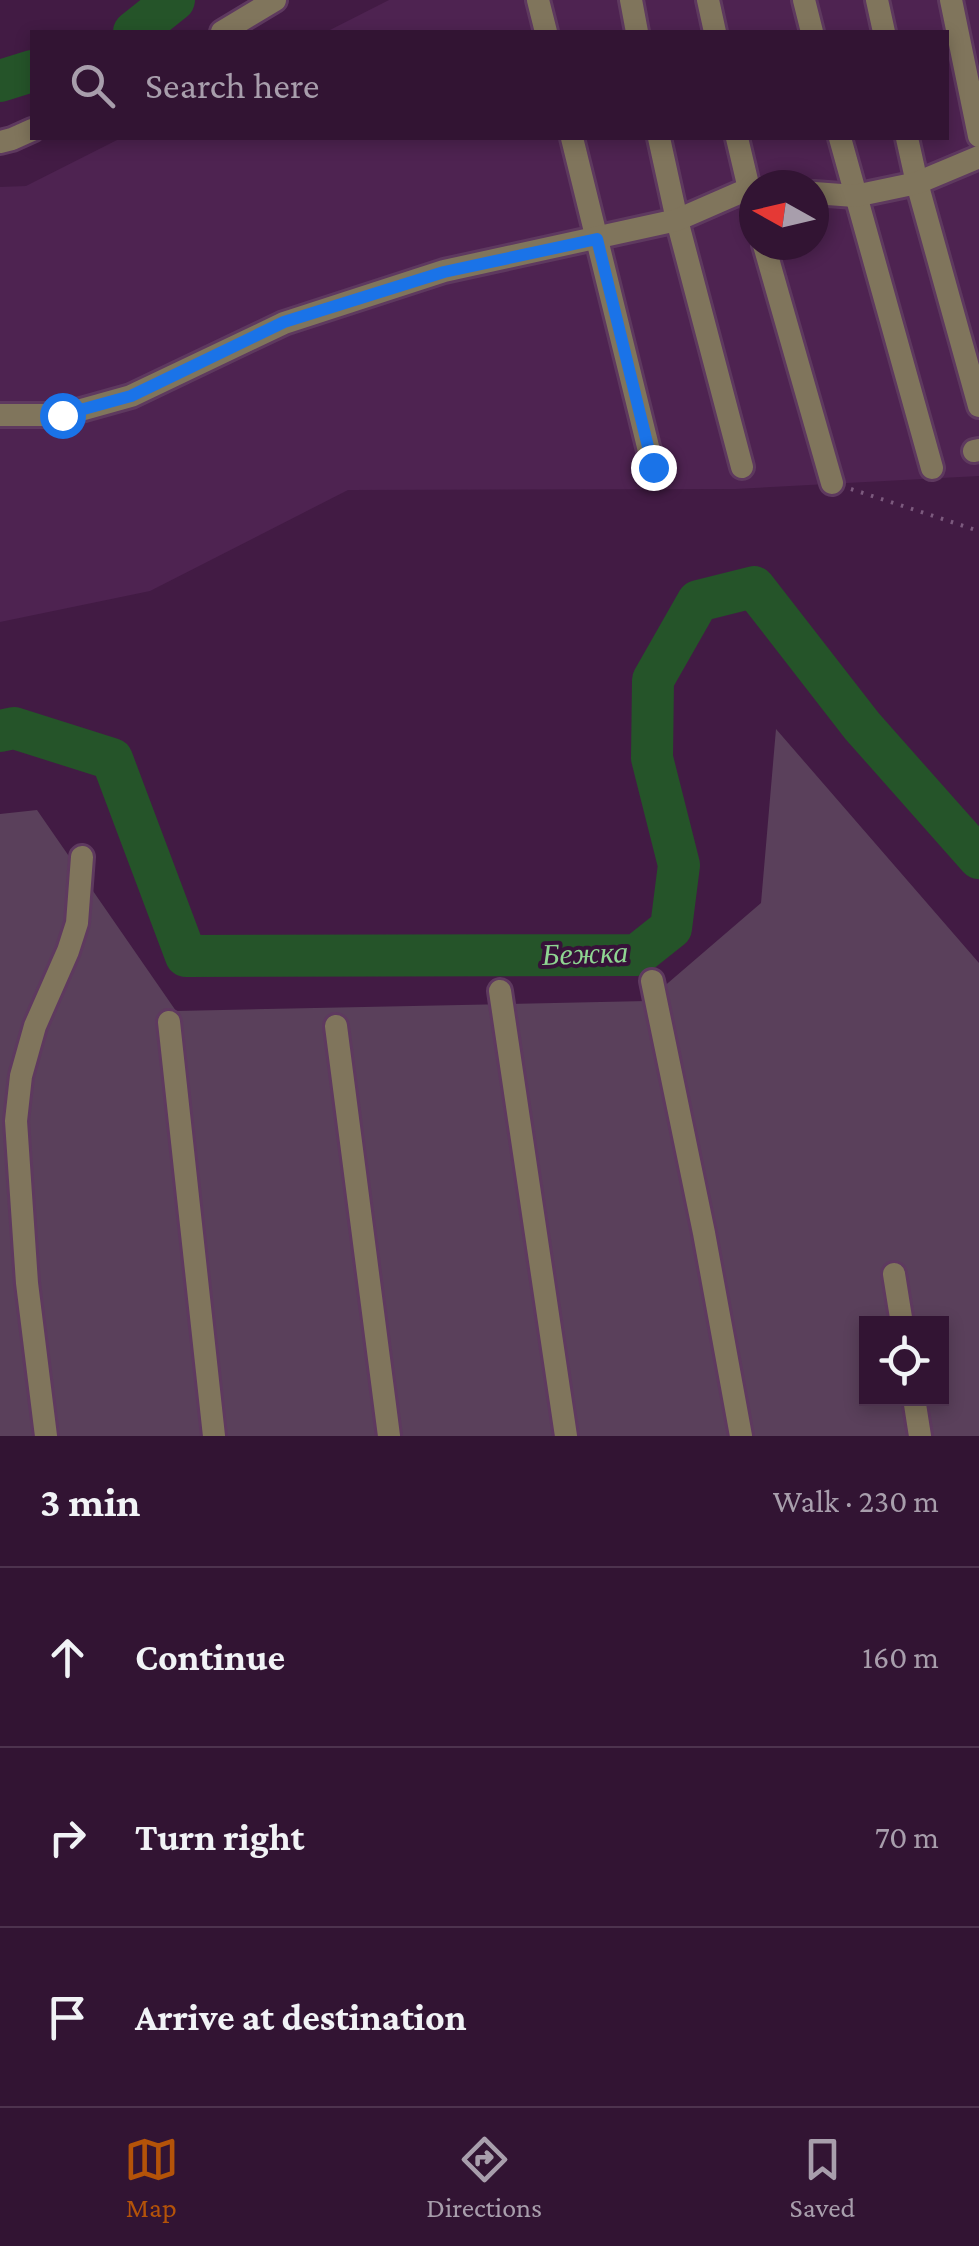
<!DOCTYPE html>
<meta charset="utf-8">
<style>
:root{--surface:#321433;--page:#3a1d3b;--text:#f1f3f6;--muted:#a89eac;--line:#4d334e;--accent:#b45309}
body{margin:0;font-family:"Crimson Pro",serif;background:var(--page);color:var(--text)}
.controls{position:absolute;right:30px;bottom:30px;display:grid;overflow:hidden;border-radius:0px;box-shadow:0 5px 15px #0003}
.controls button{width:90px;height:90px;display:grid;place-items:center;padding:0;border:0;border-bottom:2px solid var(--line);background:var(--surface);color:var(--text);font:50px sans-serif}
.compass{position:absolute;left:739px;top:170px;width:90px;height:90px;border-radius:50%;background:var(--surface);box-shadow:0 5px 15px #0003;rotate:278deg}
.stop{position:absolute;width:30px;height:30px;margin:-22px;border:8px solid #1a73e8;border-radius:50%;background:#fff}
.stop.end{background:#1a73e8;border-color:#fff;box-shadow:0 2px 10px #0008}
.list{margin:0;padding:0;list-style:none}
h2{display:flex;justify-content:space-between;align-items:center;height:130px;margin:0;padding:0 40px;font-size:42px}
h2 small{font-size:32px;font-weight:400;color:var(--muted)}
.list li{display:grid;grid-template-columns:65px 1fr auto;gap:30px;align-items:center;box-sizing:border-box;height:180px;padding:0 40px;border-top:2px solid var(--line)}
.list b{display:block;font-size:38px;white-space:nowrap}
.list em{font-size:32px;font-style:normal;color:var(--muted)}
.icon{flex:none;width:55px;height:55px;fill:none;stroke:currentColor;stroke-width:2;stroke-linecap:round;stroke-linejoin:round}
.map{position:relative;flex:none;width:979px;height:1436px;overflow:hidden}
.search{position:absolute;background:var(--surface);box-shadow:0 5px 15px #0003;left:30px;right:30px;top:30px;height:110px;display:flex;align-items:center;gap:25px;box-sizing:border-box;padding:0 35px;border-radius:0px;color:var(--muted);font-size:38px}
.sheet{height:670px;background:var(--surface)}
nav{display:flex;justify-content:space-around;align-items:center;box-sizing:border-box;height:140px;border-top:2px solid var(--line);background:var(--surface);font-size:28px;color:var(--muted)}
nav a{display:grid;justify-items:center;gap:5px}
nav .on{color:var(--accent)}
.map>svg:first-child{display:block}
</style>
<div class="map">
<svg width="979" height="1436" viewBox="0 0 979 1436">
<rect width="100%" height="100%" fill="#421b44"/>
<path fill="#4e2351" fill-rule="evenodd" d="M 389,0 L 979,0 L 979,476 L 736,489 L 348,490 L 150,591 L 0,622 L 0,187 L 26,186 L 121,138 L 946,138 L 946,32 L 326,32 ZM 754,185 L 814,185 L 814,245 L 754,245 Z"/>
<path fill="#5a405b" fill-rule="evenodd" d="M 776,729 L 979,963 L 979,1436 L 0,1436 L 0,814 L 37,810 L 176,1011 L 647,1001 L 761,903 ZM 866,1324 L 942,1324 L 942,1398 L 866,1398 Z"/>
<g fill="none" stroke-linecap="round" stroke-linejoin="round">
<g stroke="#255429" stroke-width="42">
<path d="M 134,32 L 174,0"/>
<path d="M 0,81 L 32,71"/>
<path d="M 0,731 L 14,728 L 112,759 L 186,956 L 637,955 L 671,928 L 679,865 L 652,758 L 653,680 L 698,601 L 754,587 L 862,726 L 979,858"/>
</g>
<g stroke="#5e395f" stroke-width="28">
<g id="minor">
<path d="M 538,0 L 546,32"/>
<path d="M 631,0 L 637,32"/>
<path d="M 708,0 L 715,32"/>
<path d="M 804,0 L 812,32"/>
<path d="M 877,0 L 884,32"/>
<path d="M 951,0 L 979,136"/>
<path d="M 222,32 L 275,0"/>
<path d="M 572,138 L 653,467"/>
<path d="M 659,138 L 677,220 L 742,467"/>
<path d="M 737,138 L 754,210"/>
<path d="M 840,138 L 932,468"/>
<path d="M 907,138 L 917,183 L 979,406"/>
<path d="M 0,142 L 12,139 L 32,130"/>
<path d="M 814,193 L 855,196 L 917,183 L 979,157"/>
<path d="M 764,245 L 832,483"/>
<path d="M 0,415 L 63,415 L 131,396 L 284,323 L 444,271 L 677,220 L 748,189 L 754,189"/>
<path d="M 974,451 L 979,450"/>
<path d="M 652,981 L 704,1233 L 741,1436"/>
<path d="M 500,991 L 566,1436"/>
<path d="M 169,1022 L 214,1436"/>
<path d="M 336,1026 L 389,1436"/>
<path d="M 894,1274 L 902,1324"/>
<path d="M 914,1398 L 920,1436"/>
<path d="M 46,1436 L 27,1283 L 16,1121 L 21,1076 L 35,1026 L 68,951 L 77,923 L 82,857"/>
</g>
</g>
<path stroke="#7c5a7e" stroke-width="4" stroke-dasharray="2.5 8" stroke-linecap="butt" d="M 851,489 L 979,531"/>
<use href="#minor" stroke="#80755c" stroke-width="22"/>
</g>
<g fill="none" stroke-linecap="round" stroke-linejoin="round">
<path stroke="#1a73e8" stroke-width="12" d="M 62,415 L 131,396 L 284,322 L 444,272 L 597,239 L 653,467"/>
</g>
<g text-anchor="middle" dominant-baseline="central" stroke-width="8" stroke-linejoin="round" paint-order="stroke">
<g font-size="30" font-style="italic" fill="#8fd592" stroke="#371139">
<text transform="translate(585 953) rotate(-2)">Бежка</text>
</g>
</g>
</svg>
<div class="controls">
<button><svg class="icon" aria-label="locate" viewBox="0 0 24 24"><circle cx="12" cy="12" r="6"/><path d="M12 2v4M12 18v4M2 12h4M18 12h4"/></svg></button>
</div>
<svg class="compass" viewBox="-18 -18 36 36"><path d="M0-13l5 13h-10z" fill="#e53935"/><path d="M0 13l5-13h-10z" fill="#a89eac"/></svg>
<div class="stop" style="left:62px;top:415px"></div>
<div class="stop end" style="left:653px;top:467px"></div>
<div class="search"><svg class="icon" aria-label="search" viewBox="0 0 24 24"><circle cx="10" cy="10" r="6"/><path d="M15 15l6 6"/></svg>Search here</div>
</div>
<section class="sheet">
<h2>3 min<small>Walk · 230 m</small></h2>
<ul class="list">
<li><svg class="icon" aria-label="ahead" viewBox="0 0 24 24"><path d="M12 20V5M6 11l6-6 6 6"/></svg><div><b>Continue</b></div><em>160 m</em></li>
<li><svg class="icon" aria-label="right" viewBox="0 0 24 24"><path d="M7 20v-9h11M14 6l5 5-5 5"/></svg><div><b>Turn right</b></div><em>70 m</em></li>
<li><svg class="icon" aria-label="arrive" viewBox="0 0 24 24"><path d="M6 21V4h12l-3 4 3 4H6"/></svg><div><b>Arrive at destination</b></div></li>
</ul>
</section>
<nav>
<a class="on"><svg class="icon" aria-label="map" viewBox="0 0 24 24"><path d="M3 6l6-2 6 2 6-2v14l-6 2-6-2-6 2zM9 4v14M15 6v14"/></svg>Map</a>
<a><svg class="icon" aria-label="directions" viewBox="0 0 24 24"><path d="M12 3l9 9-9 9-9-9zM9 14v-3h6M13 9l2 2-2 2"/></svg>Directions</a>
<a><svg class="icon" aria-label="saved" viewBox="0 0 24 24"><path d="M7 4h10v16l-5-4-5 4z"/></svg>Saved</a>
</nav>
